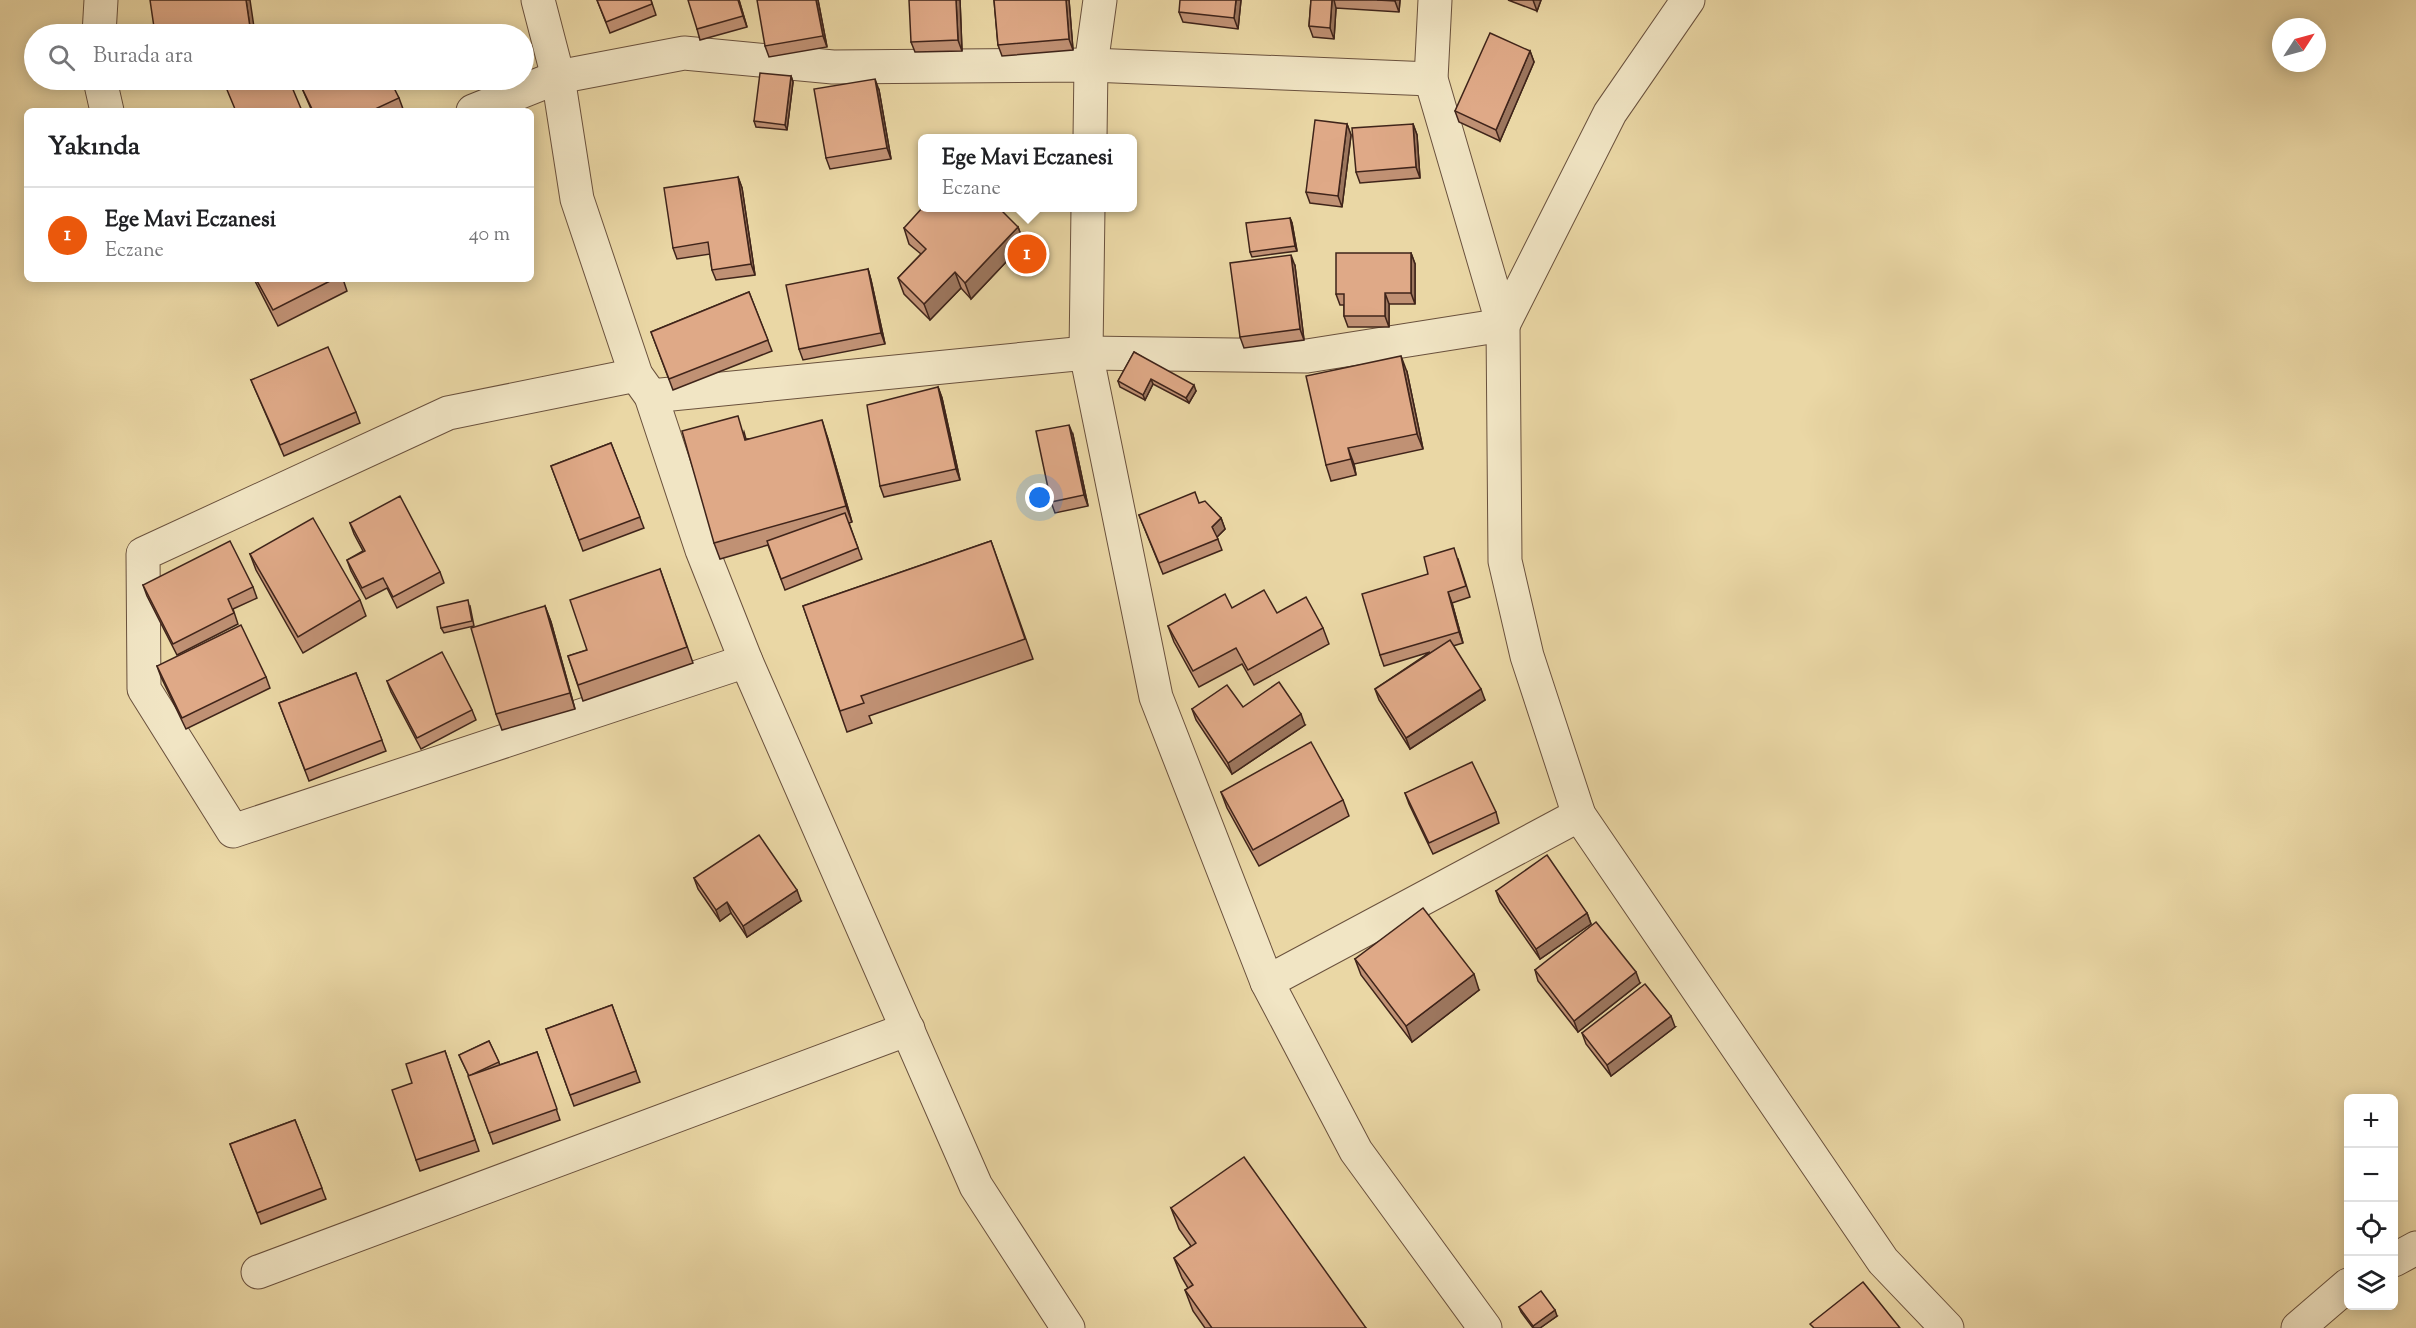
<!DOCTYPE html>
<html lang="tr">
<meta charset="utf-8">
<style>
:root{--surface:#fff;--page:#f2f2f2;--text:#202124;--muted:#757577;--line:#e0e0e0;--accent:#ea580c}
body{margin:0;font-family:"Sorts Mill Goudy",serif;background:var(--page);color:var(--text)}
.controls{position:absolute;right:18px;bottom:18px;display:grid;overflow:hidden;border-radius:9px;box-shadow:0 3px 15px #0003}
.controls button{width:54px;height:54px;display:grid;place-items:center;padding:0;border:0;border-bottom:2px solid var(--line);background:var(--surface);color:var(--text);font:30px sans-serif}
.compass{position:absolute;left:2272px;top:18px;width:54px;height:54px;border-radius:50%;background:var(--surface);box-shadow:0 3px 15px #0003;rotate:54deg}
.you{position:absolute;left:1040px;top:498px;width:21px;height:21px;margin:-15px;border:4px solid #fff;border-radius:50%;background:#1a73e8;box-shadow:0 0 0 9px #1a73e833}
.badge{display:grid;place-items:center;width:39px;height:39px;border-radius:50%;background:var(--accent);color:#fff;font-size:20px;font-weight:700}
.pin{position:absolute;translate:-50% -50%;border:3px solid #fff;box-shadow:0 2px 6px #0006}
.popup{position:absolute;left:918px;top:134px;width:219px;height:78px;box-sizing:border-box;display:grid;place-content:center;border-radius:9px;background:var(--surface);filter:drop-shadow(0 2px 4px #0005);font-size:20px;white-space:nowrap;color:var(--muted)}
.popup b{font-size:22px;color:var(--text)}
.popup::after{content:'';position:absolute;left:50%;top:100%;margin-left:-12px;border:12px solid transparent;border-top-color:var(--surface)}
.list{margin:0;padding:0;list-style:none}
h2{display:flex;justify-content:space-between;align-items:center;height:78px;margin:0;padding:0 24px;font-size:26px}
h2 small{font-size:20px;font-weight:400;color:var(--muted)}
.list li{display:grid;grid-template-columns:39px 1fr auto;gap:18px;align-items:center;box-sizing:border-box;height:96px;padding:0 24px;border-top:2px solid var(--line)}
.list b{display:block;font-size:22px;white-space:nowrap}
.list p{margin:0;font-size:20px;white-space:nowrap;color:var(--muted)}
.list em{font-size:20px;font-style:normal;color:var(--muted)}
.icon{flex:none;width:33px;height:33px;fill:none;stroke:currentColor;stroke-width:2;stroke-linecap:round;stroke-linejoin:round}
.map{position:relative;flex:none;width:2416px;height:1328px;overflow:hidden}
.search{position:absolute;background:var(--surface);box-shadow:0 3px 15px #0003;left:24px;top:24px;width:510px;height:66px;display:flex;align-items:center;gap:15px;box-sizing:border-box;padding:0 21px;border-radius:33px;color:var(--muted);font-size:22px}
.panel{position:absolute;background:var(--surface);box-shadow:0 3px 15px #0003;left:24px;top:108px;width:510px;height:174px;border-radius:9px}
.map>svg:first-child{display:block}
</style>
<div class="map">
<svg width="2416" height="1328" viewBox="0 0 2416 1328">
<rect width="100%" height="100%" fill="#ead7a5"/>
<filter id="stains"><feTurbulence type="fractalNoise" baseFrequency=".00333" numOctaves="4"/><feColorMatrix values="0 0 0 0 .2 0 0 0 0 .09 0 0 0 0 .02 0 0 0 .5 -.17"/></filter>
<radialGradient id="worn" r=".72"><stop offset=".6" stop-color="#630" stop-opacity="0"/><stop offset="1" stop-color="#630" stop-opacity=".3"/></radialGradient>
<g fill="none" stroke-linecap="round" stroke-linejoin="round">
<g stroke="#6a513d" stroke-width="35">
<g id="minor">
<path d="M 538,0 L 558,77 L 577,199 L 636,375 L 651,396 L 702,550 L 746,661 L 976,1186 L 1068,1328"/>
<path d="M 1435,0 L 1431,79 L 1503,325 L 1505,561 L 1527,656 L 1579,815 L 1883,1261 L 1947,1328"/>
<path d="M 99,34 L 101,0"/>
<path d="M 100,80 L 107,111"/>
<path d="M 473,111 L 558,77 L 684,53 L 833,67 L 1091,65 L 1431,79"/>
<path d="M 1090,138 L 1091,65 L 1100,0"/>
<path d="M 1088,208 L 1086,353 L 1156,697 L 1267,982 L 1356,1151 L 1485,1328"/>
<path d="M 636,375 L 448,413 L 143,554 L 144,689 L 233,831 L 746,661"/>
<path d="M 651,396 L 1086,353 L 1307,356 L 1503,325 L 1610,113 L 1688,0"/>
<path d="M 1267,982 L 1579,815"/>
<path d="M 2394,1260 L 2416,1248"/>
<path d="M 258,1272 L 908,1029"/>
<path d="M 2298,1328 L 2348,1285"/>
</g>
</g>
<use href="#minor" stroke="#f1e5c4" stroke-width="33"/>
</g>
<g fill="#c09174" stroke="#3f241a" stroke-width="1.5">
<path d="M 597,0 L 651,0 L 656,15 L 610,33 Z"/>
<path d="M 739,0 L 747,27 L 700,40 L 697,29 Z"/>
<path d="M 818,0 L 827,47 L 769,57 L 765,46 Z"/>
<path d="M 960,0 L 962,51 L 915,52 L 911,42 Z"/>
<path d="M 994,0 L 1069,0 L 1073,50 L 1002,56 L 998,45 Z"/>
<path d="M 1241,0 L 1238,29 L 1183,22 L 1179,12 Z"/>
<path d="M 1311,0 L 1400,0 L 1399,12 L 1336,8 L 1334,39 L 1313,37 L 1309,26 Z"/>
<path d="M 1508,0 L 1541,0 L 1537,11 Z"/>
<path d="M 1530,51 L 1534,62 L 1500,141 L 1459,122 L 1455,111 Z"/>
<path d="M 791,76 L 793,82 L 787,130 L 756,127 L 754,121 Z"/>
<path d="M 301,86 L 399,98 L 403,109 L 399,111 L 312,111 Z"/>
<path d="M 879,90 L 891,159 L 830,169 L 826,158 Z"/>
<path d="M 1347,124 L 1351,135 L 1342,207 L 1310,203 L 1306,192 Z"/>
<path d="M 1413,124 L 1417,135 L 1420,178 L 1360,183 L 1356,172 Z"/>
<path d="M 738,177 L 742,188 L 755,275 L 716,280 L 712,270 L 710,254 L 677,259 L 673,248 Z"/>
<path d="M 1290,218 L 1292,223 L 1297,251 L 1252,257 L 1250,252 Z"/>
<path d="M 1018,227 L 1024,243 L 971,299 L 961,288 L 930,320 L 904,294 L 898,278 L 921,254 L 909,244 L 904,228 Z"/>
<path d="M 1411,253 L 1415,264 L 1415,304 L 1389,304 L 1389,327 L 1348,327 L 1344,316 L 1344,305 L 1340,305 L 1336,294 Z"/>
<path d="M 1295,266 L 1304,340 L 1244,348 L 1240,337 Z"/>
<path d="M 868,269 L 871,280 L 885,344 L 803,360 L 799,349 Z"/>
<path d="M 254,279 L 343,279 L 347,291 L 278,326 Z"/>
<path d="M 749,292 L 772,351 L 673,390 L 651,332 Z"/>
<path d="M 1134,352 L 1196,391 L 1189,403 L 1153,384 L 1145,400 L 1120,387 L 1118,381 Z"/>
<path d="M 1407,372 L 1423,449 L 1354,464 L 1356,475 L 1331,481 L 1326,465 Z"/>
<path d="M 251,380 L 356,412 L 360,423 L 284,456 Z"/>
<path d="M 938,387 L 942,398 L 960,480 L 884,497 L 880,486 Z"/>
<path d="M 744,432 L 746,439 L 827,436 L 852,522 L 849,523 L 862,559 L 785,590 L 768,545 L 720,559 L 714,543 Z"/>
<path d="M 1073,435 L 1088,506 L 1055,513 L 1051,502 Z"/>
<path d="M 611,443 L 644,528 L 583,551 L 551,466 Z"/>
<path d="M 1199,503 L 1221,518 L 1225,529 L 1217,537 L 1222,550 L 1163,574 L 1139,515 Z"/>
<path d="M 350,523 L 440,572 L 444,583 L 397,608 L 387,588 L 366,599 L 351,571 L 347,560 L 363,551 L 354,534 Z"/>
<path d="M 991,541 L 1033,659 L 869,716 L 872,723 L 847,732 L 803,606 Z"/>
<path d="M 250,554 L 360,600 L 366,616 L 303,653 L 256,570 Z"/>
<path d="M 1458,559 L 1470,597 L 1452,603 L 1463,643 L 1453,646 L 1485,700 L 1410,749 L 1379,700 L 1375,689 L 1430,652 L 1384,666 L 1380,655 L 1428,574 Z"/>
<path d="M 660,569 L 693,663 L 583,701 L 568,656 L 587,650 Z"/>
<path d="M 143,585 L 253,587 L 257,598 L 233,609 L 238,624 L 177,655 L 147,596 Z"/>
<path d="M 470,606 L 474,626 L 444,633 L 441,628 Z"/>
<path d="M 545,606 L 551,622 L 575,709 L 502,730 L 496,714 Z"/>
<path d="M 1232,608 L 1277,613 L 1323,628 L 1329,644 L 1254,685 L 1242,664 L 1199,687 L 1174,642 L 1168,626 Z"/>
<path d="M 157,666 L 266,677 L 270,688 L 186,729 L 161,677 Z"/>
<path d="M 356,673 L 386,751 L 309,781 L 279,703 Z"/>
<path d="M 387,681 L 472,710 L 476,720 L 421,749 L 391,692 Z"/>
<path d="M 1243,707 L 1305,725 L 1232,774 L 1196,720 L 1192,709 Z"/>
<path d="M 1221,792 L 1343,800 L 1349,816 L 1259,866 L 1227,808 Z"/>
<path d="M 1405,793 L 1496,812 L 1499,823 L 1433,854 L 1409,804 Z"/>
<path d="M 694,878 L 801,901 L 747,937 L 731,913 L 720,921 L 698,889 Z"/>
<path d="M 1496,891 L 1587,913 L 1591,924 L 1540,959 L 1500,902 Z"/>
<path d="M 1355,959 L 1479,990 L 1412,1042 L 1361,975 Z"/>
<path d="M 1535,970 L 1640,983 L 1578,1032 L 1538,981 Z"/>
<path d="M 612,1005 L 640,1082 L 574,1106 L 546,1029 Z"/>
<path d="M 1675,1027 L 1611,1076 L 1586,1044 L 1582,1033 Z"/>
<path d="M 489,1041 L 500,1065 L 537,1052 L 560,1120 L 493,1144 L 469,1076 L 459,1055 Z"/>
<path d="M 445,1051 L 479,1151 L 420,1171 L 416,1160 L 412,1083 Z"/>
<path d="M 295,1120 L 326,1199 L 261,1224 L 230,1144 Z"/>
<path d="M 1171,1208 L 1366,1328 L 1205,1328 L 1193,1311 L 1185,1290 L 1188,1288 L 1182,1278 L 1174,1258 L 1191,1246 L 1179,1229 Z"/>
<path d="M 1519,1307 L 1557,1316 L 1540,1328 L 1533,1328 L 1521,1312 Z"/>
</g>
<g fill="#9c765e" stroke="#3f241a" stroke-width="1.5">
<path d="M 246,0 L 250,0 L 255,34 L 251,34 Z"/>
<path d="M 738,0 L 739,0 L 747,27 L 743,16 Z"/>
<path d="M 816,0 L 818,0 L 827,47 L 823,36 Z"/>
<path d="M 956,0 L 960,0 L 962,51 L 958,40 Z"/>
<path d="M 1066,0 L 1069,0 L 1073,50 L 1069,39 Z"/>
<path d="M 1236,0 L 1241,0 L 1238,29 L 1234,18 Z"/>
<path d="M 1332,0 L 1334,0 L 1336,8 L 1334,39 L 1330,28 Z"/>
<path d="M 1395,0 L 1400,0 L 1399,12 L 1395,1 Z"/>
<path d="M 1533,0 L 1541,0 L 1537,11 Z"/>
<path d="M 1530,51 L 1534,62 L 1500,141 L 1496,130 Z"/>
<path d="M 791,76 L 793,82 L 787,130 L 785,125 Z"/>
<path d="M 875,79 L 879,90 L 891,159 L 887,148 Z"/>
<path d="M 1347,124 L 1351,135 L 1342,207 L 1338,196 Z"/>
<path d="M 1413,124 L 1417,135 L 1420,178 L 1416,167 Z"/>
<path d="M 738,177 L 742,188 L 755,275 L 751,264 Z"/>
<path d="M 1290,218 L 1292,223 L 1297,251 L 1295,246 Z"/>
<path d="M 1018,227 L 1024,243 L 971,299 L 965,283 Z"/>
<path d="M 1411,253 L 1415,264 L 1415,304 L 1411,293 Z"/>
<path d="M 1291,255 L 1295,266 L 1304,340 L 1300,329 Z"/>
<path d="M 868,269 L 871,280 L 885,344 L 881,333 Z"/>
<path d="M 955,272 L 961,288 L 930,320 L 924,304 Z"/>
<path d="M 1385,293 L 1389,304 L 1389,327 L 1385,316 Z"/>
<path d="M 1401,356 L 1407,372 L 1423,449 L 1417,434 Z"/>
<path d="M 1151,379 L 1153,384 L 1145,400 L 1143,395 Z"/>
<path d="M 1194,385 L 1196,391 L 1189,403 L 1186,398 Z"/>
<path d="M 938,387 L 942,398 L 960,480 L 956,469 Z"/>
<path d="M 822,420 L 827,436 L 852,522 L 846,506 Z"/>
<path d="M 1069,425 L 1073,435 L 1088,506 L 1084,495 Z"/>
<path d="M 1348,448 L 1354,464 L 1356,475 L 1351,459 Z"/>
<path d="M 1221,518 L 1225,529 L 1216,538 L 1212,527 Z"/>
<path d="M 1448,592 L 1452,603 L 1463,643 L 1459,632 Z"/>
<path d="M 545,606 L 551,622 L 575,709 L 570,693 Z"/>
<path d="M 1481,689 L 1485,700 L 1410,749 L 1406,738 Z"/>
<path d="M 1301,714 L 1305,725 L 1232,774 L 1228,763 Z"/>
<path d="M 797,890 L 801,901 L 747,937 L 743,926 Z"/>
<path d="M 727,902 L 731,913 L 720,921 L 716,910 Z"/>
<path d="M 1587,913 L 1591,924 L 1540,959 L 1536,949 Z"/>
<path d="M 1636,972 L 1640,983 L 1578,1032 L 1574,1021 Z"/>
<path d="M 1474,974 L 1479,990 L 1412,1042 L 1406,1026 Z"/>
<path d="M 1671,1016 L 1675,1027 L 1611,1076 L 1607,1065 Z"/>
<path d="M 1555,1310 L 1557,1316 L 1540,1328 L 1534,1328 L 1533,1326 Z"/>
</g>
<g fill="#dfa987" stroke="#3f241a" stroke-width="1.5">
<path d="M 150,0 L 246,0 L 251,34 L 155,34 Z"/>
<path d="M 597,0 L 651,0 L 652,4 L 606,22 Z"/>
<path d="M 688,0 L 738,0 L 743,16 L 697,29 Z"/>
<path d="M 757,0 L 816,0 L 823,36 L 765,46 Z"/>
<path d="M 909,0 L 956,0 L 958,40 L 911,42 Z"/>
<path d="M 994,0 L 1066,0 L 1069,39 L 998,45 Z"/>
<path d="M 1180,0 L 1236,0 L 1234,18 L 1179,12 Z"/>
<path d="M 1311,0 L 1332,0 L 1330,28 L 1309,26 Z"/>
<path d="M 1377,0 L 1395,0 L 1395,1 Z"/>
<path d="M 366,26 L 370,34 L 346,34 Z"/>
<path d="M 1490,33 L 1530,51 L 1496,130 L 1455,111 Z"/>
<path d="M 760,73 L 791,76 L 785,125 L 754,121 Z"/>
<path d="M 875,79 L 887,148 L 826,158 L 814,89 Z"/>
<path d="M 239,80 L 289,80 L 302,111 L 229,111 L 235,109 L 225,85 Z"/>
<path d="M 315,80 L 390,80 L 399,98 L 371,111 L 313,111 L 301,86 Z"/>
<path d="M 1315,120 L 1347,124 L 1338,196 L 1306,192 Z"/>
<path d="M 1413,124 L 1416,167 L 1356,172 L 1352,128 Z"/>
<path d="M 738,177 L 751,264 L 712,270 L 708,242 L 673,248 L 664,188 Z"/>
<path d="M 923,207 L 998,207 L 1018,227 L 965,283 L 955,272 L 924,304 L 898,278 L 926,249 L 904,228 Z"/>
<path d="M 1290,218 L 1295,246 L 1250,252 L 1246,223 Z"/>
<path d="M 1336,253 L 1411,253 L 1411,293 L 1385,293 L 1385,316 L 1344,316 L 1344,294 L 1336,294 Z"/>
<path d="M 1291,255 L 1300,329 L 1240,337 L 1230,263 Z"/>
<path d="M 868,269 L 881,333 L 799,349 L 786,285 Z"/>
<path d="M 256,279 L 334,279 L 273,310 Z"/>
<path d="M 749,292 L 768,340 L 669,379 L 651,332 Z"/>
<path d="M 328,347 L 356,412 L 280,445 L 251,380 Z"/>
<path d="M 1134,352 L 1194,385 L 1186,398 L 1151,379 L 1143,395 L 1118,381 Z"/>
<path d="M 1401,356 L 1417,434 L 1348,448 L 1351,459 L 1326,465 L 1306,376 Z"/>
<path d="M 938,387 L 956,469 L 880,486 L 867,405 Z"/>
<path d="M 738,416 L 745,440 L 822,420 L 846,506 L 714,543 L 682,431 Z"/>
<path d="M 1069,425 L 1084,495 L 1051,502 L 1036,431 Z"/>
<path d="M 611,443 L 640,517 L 579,540 L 551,466 Z"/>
<path d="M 1195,492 L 1199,503 L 1205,501 L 1221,518 L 1212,527 L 1218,539 L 1159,563 L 1139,515 Z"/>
<path d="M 400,496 L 440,572 L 393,597 L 383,578 L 362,588 L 347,560 L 365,551 L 350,523 Z"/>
<path d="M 845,513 L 858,548 L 781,579 L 767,541 Z"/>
<path d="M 313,518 L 360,600 L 298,637 L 250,554 Z"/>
<path d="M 230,541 L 253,587 L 228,599 L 234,613 L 173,644 L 143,585 Z"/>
<path d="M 991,541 L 1025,639 L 861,696 L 864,703 L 840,711 L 803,606 Z"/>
<path d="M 1454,548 L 1466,586 L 1448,592 L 1459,632 L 1380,655 L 1362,594 L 1428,574 L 1424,557 Z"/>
<path d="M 660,569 L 687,647 L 578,685 L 568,656 L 587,650 L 570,600 Z"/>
<path d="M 1264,590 L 1277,613 L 1306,597 L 1323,628 L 1248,670 L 1236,648 L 1193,671 L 1168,626 L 1225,594 L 1232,608 Z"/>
<path d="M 468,600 L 472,621 L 441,628 L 437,607 Z"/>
<path d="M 545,606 L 570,693 L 496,714 L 471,628 Z"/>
<path d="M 241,625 L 266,677 L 182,718 L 157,666 Z"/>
<path d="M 1450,640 L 1481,689 L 1406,738 L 1375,689 Z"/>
<path d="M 442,652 L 472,710 L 417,738 L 387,681 Z"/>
<path d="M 356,673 L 382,740 L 305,770 L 279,703 Z"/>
<path d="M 1279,682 L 1301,714 L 1228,763 L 1192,709 L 1227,685 L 1243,707 Z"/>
<path d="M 1311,742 L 1343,800 L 1253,850 L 1221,792 Z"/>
<path d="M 1472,762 L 1496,812 L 1429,843 L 1405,793 Z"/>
<path d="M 759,835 L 797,890 L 743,926 L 727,902 L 716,910 L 694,878 Z"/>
<path d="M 1547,855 L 1587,913 L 1536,949 L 1496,891 Z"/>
<path d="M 1423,908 L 1474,974 L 1406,1026 L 1355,959 Z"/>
<path d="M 1596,922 L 1636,972 L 1574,1021 L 1535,970 Z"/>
<path d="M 1645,984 L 1671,1016 L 1607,1065 L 1582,1033 Z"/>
<path d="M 612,1005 L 636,1071 L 570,1095 L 546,1029 Z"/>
<path d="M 489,1041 L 499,1062 L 469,1076 L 459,1055 Z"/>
<path d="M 445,1051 L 475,1140 L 416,1160 L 392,1090 L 412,1083 L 406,1064 Z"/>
<path d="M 537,1052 L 557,1109 L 489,1133 L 468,1076 Z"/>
<path d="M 295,1120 L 322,1188 L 257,1213 L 230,1144 Z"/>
<path d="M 1244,1157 L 1366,1328 L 1212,1328 L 1185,1290 L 1193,1285 L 1174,1258 L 1196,1243 L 1171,1208 Z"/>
<path d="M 1863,1282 L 1900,1328 L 1814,1328 L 1810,1324 Z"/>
<path d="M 1541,1291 L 1555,1310 L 1533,1326 L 1519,1307 Z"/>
</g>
<rect width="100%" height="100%" filter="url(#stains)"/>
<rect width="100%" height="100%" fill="url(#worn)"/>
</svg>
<div class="controls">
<button>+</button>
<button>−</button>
<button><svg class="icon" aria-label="locate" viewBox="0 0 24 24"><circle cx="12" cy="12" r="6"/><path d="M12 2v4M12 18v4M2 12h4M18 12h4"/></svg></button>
<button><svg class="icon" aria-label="layers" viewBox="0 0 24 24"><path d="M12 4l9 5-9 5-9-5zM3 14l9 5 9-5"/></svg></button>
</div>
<svg class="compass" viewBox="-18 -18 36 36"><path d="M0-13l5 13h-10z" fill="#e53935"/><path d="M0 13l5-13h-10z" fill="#757577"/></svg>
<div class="you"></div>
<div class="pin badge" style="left:1027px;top:254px">1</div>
<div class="popup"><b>Ege Mavi Eczanesi</b>Eczane</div>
<div class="search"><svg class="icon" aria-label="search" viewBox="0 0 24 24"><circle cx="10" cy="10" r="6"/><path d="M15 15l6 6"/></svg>Burada ara</div>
<section class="panel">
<h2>Yakında<small></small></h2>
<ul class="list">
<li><span class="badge">1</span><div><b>Ege Mavi Eczanesi</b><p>Eczane</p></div><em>40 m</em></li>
</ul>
</section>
</div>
